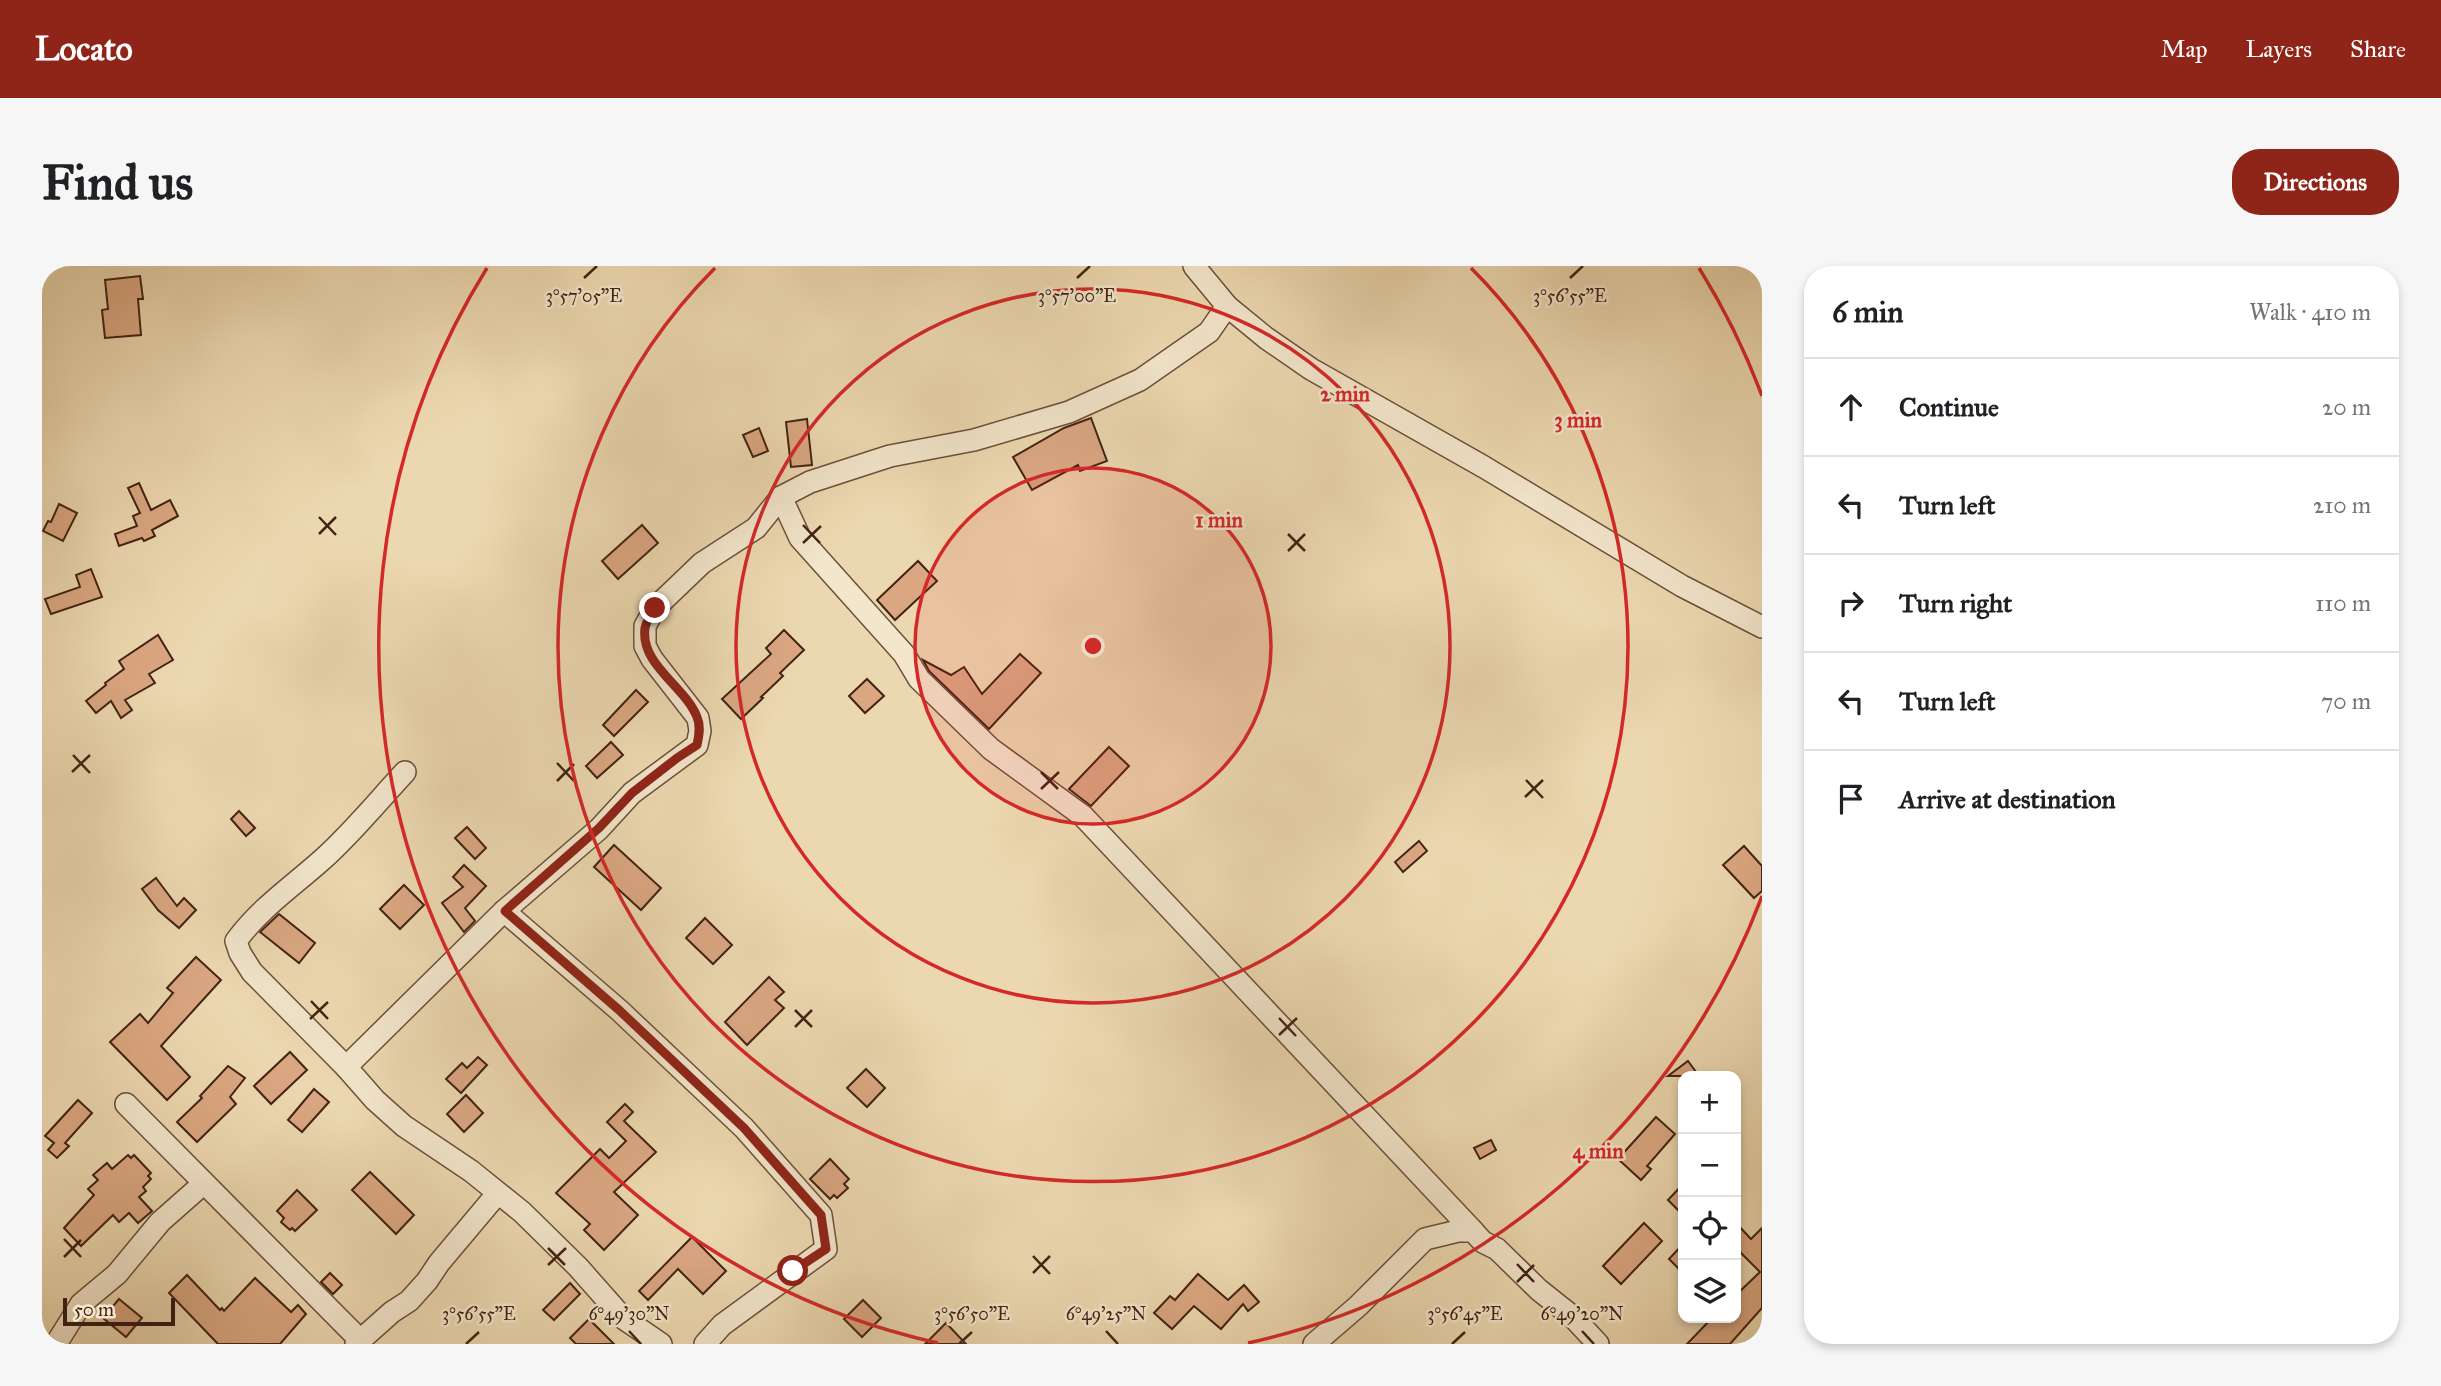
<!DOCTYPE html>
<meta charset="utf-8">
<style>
:root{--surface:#fff;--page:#f6f6f6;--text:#202124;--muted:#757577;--line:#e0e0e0;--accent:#8f2418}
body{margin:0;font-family:"IM FELL Great Primer",serif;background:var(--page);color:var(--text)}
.controls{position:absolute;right:21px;bottom:21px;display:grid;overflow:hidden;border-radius:14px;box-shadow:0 4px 10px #0003}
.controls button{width:63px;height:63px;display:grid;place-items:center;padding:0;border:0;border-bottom:2px solid var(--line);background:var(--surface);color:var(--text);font:35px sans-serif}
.scale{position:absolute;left:21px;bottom:18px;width:112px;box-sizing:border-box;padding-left:7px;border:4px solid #422212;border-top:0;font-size:19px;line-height:24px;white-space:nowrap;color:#422212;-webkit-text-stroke:5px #f3e6cc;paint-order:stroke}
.stop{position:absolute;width:21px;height:21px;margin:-16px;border:5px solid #8f2418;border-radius:50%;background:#fff}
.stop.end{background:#8f2418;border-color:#fff;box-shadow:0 2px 7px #0008}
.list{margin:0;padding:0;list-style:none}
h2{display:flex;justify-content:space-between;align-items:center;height:91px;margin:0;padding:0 28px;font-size:30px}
h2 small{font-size:23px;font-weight:400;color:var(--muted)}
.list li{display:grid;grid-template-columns:46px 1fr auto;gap:21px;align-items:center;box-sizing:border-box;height:98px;padding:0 28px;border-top:2px solid var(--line)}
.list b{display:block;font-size:26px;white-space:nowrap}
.list em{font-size:23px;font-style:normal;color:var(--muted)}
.icon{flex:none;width:38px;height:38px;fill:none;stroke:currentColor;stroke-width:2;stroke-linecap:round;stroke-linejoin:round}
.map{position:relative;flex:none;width:1720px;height:1078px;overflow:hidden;border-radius:28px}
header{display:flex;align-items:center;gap:42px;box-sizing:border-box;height:98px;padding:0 35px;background:var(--accent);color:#fff}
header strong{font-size:33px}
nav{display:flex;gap:38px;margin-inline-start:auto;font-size:24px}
.intro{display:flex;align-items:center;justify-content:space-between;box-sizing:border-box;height:168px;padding:0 42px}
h1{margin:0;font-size:49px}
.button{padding:18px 32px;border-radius:28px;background:var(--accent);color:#fff;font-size:24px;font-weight:700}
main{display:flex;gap:42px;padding:0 42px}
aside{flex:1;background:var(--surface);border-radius:28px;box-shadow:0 4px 10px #0003}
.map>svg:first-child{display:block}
</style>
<header>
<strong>Locato</strong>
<nav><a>Map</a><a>Layers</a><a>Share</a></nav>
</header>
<div class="intro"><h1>Find us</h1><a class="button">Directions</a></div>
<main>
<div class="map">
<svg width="1720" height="1078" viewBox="0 0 1720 1078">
<rect width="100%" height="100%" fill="#ecd8b0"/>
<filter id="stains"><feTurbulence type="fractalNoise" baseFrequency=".00286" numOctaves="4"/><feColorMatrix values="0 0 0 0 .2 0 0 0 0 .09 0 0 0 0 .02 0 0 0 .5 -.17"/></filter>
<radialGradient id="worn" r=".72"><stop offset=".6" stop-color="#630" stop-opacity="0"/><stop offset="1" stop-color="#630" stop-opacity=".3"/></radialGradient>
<g fill="#daa782" stroke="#422212" stroke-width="2">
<path d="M 98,10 L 101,33 L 96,33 L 99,69 L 63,72 L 60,44 L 66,43 L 63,14 Z"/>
<path d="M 1049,152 L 1065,195 L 1038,205 L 1036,199 L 990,224 L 971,191 L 1022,162 Z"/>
<path d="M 765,153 L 770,199 L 749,201 L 744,156 Z"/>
<path d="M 717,162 L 726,185 L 711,191 L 701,169 Z"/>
<path d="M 97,217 L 109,244 L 128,234 L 136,250 L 110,264 L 113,270 L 102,275 L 100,272 L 77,280 L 73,268 L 95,260 L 91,250 L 98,247 L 86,222 Z"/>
<path d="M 17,238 L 35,247 L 21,275 L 1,265 L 6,255 L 9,256 Z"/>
<path d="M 600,259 L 616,277 L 576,313 L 560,295 Z"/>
<path d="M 876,295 L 895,315 L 853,354 L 835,334 Z"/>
<path d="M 49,303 L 60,331 L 9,348 L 3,333 L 38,321 L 34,309 Z"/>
<path d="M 742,364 L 762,384 L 738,407 L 741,410 L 719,431 L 721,432 L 699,453 L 680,433 L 729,388 L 724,382 Z"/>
<path d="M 116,369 L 131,394 L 107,408 L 113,417 L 83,434 L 90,444 L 79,452 L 69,435 L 54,447 L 44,435 L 64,419 L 63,417 L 82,403 L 77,395 Z"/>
<path d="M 978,388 L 999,407 L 947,463 L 887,405 L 881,394 L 909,409 L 922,401 L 940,428 Z"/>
<path d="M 825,413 L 842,430 L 823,447 L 807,430 Z"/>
<path d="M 594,424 L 606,436 L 572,470 L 561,459 Z"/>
<path d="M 569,476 L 581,489 L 555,512 L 544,500 Z"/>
<path d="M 1067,481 L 1087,500 L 1049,540 L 1027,523 Z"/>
<path d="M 197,545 L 213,562 L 204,570 L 189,553 Z"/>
<path d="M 425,561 L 444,582 L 433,593 L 413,572 Z"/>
<path d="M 1377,575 L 1385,585 L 1361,606 L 1353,596 Z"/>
<path d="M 572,579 L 619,622 L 599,644 L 552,601 Z"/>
<path d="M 1702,580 L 1720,600 L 1720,625 L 1712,632 L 1681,599 Z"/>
<path d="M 422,599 L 444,620 L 423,642 L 433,655 L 422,666 L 400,637 L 421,621 L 411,611 Z"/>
<path d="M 114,612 L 135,640 L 142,632 L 154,644 L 137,662 L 116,644 L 100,623 Z"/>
<path d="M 362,619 L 382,639 L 358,663 L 338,643 Z"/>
<path d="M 237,648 L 273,677 L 257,697 L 218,666 Z"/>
<path d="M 663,652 L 690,679 L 671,698 L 644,672 Z"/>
<path d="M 154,691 L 179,714 L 119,780 L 148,811 L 125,834 L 68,776 L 98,748 L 106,757 L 131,727 L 125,722 Z"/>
<path d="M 727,711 L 742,726 L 733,734 L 742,742 L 705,779 L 683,756 Z"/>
<path d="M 248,786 L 265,804 L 229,838 L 212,820 Z"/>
<path d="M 436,791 L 445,799 L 419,827 L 404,813 L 420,797 L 425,802 Z"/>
<path d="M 1646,795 L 1657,810 L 1626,810 Z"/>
<path d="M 186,800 L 203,812 L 188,831 L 194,838 L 155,876 L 135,856 L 160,832 L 158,830 Z"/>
<path d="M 824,803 L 843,822 L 825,841 L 805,822 Z"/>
<path d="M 272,823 L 287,836 L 260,866 L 246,854 Z"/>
<path d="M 424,829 L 441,847 L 422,866 L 405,848 Z"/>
<path d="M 36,834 L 50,847 L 23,877 L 27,880 L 15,892 L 6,884 L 12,877 L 3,870 Z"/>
<path d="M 583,838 L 591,846 L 582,855 L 614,886 L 572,926 L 596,949 L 562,984 L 542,964 L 548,958 L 514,927 L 558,883 L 567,892 L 584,875 L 565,856 Z"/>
<path d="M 1614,851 L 1633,868 L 1605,900 L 1609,903 L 1599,914 L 1576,893 Z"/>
<path d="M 1449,874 L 1454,884 L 1438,893 L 1432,882 Z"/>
<path d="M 86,889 L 89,892 L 92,889 L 109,907 L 106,910 L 109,913 L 101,921 L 104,925 L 97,931 L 110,945 L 96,957 L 87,947 L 77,956 L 71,949 L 39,980 L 22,962 L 52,929 L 46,923 L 56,914 L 51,909 L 65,897 L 70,903 Z"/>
<path d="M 788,893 L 807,913 L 802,918 L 806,922 L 795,932 L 792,929 L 788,933 L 768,913 Z"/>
<path d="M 328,906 L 372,949 L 354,968 L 310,924 Z"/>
<path d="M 1641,918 L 1641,949 L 1626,934 Z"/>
<path d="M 255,924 L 275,944 L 253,965 L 250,962 L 248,964 L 239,956 L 242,952 L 235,945 Z"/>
<path d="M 1602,957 L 1620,975 L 1579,1018 L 1561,1000 Z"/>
<path d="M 1694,957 L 1709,973 L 1720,962 L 1720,1042 L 1688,1078 L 1645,1078 L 1670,1052 L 1694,1052 L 1694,1029 L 1718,1006 L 1694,982 Z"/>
<path d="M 650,971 L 684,1005 L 661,1028 L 636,1003 L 606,1034 L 597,1025 Z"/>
<path d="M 1641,978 L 1641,1007 L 1627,993 Z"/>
<path d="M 288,1007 L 300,1019 L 291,1028 L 279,1016 Z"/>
<path d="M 1156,1008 L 1186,1034 L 1202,1019 L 1217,1036 L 1206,1045 L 1201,1038 L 1179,1063 L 1152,1040 L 1130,1063 L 1112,1047 L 1128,1030 L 1133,1034 Z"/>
<path d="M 145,1009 L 178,1044 L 180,1042 L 182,1045 L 213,1012 L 249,1046 L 256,1039 L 264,1048 L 238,1078 L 176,1078 L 127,1027 Z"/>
<path d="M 528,1017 L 538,1028 L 512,1054 L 501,1044 Z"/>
<path d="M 77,1033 L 100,1052 L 84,1071 L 61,1052 Z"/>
<path d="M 821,1034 L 839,1052 L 820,1071 L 802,1053 Z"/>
<path d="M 547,1053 L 572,1078 L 534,1078 L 528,1072 Z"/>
<path d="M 904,1057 L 924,1078 L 883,1078 Z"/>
</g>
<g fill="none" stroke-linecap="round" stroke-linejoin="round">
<g stroke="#6c503a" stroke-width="24">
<g id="minor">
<path d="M 1152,0 L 1185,40 L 1224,72 L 1269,103 L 1442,201 L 1640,320 L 1720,361"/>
<path d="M 739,231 L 758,272 L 862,388 L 877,413 L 949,483 L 1041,550 L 1431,965"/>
<path d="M 363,506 C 336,535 310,567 281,593 C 251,620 218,642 194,675 L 198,687 L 210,706 L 304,801 L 333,834 L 362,860 L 429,905 L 480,946 L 536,1001 L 581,1052 L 619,1078"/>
<path d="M 462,645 L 577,744 L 702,862 L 779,949 L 784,983 L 680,1059 L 663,1078"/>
<path d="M 304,801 L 462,645 L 557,563 L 590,527 L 655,479 L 658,465 L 656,452 L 610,393 L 603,380 L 603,360 L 613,342 L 660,297 L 714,262 L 739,231 L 768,216 L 848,190 L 932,174 L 1027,146 L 1098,114 L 1167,66 L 1185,40"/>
<path d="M 84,838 L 318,1074"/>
<path d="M 14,1078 L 39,1038 L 75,1008 L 118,956 L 161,918"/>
<path d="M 314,1078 L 350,1046 L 367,1035 L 385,1015 L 397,997 L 455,928"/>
<path d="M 1272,1078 L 1316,1040 L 1383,973 L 1416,965 L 1431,965 L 1441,976 L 1455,983 L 1497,1024 L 1531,1051 L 1556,1078"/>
</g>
</g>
<use href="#minor" stroke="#f3e6cc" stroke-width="21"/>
</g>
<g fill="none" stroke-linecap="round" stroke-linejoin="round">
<path stroke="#8f2418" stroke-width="9" d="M 613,342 C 610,348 604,355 603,362 C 598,399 643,420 655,451 C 659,460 657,470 655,479 L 635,492 L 590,527 L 557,562 L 463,645 L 577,744 L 702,862 L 779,949 L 784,983 L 751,1005"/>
</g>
<path fill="none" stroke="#422212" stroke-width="2.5" d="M 542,12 L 555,0M 1035,12 L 1048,0M 1528,12 L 1541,0M 277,251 L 294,269M 761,259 L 778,277M 277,268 L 294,251M 1246,268 L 1263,285M 761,277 L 779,260M 1246,285 L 1263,268M 31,489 L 48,507M 515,497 L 532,515M 30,506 L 48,489M 999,506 L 1016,523M 1484,514 L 1501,532M 515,515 L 532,498M 999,523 L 1017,506M 1483,531 L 1501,514M 269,735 L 286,753M 753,744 L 770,761M 1237,752 L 1254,770M 268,753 L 286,736M 753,761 L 770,744M 1237,769 L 1255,752M 22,973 L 39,991M 506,982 L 523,999M 991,990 L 1008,1008M 22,991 L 39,974M 1475,998 L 1492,1016M 506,999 L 524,982M 991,1007 L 1008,990M 1475,1016 L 1492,999M 587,1065 L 599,1078M 1064,1065 L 1076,1078M 1540,1065 L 1552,1078M 424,1078 L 437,1066M 917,1078 L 930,1066M 1410,1078 L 1423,1066"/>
<circle cx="1051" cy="380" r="178" fill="#d62828" fill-opacity=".12"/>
<g fill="none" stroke="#d62828" stroke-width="3.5">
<circle cx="1051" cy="380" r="178"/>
<circle cx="1051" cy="380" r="357"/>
<path d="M1429 2A535 535 0 1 1 673 2"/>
<path d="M1720 630A714 714 0 0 1 1206 1077M896 1077A714 714 0 0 1 445 2M1657 2A714 714 0 0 1 1720 130"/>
</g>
<g font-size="18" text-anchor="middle" fill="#422212" stroke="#f3e6cc" stroke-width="5" stroke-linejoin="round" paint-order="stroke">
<text x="542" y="36">3°57'05"E</text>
<text x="1035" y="36">3°57'00"E</text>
<text x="1528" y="36">3°56'55"E</text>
<text x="587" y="1054">6°49'30"N</text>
<text x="1064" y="1054">6°49'25"N</text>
<text x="1540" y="1054">6°49'20"N</text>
<text x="437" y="1054">3°56'55"E</text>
<text x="930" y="1054">3°56'50"E</text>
<text x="1423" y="1054">3°56'45"E</text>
</g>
<circle cx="1051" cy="380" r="10" fill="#d62828" stroke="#f3e6cc" stroke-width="3.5"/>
<g font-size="21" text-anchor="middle" font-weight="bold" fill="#d62828" stroke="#f3e6cc" stroke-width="5" stroke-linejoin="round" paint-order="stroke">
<text x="1303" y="135">2 min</text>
<text x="1536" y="161">3 min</text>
<text x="1177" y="261">1 min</text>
<text x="1556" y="892">4 min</text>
</g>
<rect width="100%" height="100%" filter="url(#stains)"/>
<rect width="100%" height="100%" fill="url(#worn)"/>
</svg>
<div class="controls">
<button>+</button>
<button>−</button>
<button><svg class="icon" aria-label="locate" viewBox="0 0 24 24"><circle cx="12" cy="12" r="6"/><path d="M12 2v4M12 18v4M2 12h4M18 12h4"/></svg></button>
<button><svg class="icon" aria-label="layers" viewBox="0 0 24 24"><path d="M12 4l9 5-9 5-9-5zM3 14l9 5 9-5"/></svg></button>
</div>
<div class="scale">50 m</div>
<div class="stop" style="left:751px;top:1005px"></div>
<div class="stop end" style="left:613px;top:342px"></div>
</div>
<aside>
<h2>6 min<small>Walk · 410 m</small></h2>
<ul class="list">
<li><svg class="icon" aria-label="ahead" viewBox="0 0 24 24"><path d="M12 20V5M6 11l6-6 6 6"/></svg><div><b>Continue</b></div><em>20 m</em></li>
<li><svg class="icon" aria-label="left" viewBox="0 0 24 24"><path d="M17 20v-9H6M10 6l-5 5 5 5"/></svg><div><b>Turn left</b></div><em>210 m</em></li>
<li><svg class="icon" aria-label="right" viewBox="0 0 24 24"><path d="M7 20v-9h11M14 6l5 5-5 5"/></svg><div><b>Turn right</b></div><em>110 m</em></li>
<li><svg class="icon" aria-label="left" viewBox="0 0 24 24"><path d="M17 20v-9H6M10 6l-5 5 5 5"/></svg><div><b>Turn left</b></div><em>70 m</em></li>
<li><svg class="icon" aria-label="arrive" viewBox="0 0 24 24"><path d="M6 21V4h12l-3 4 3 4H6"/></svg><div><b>Arrive at destination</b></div></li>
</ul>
</aside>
</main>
